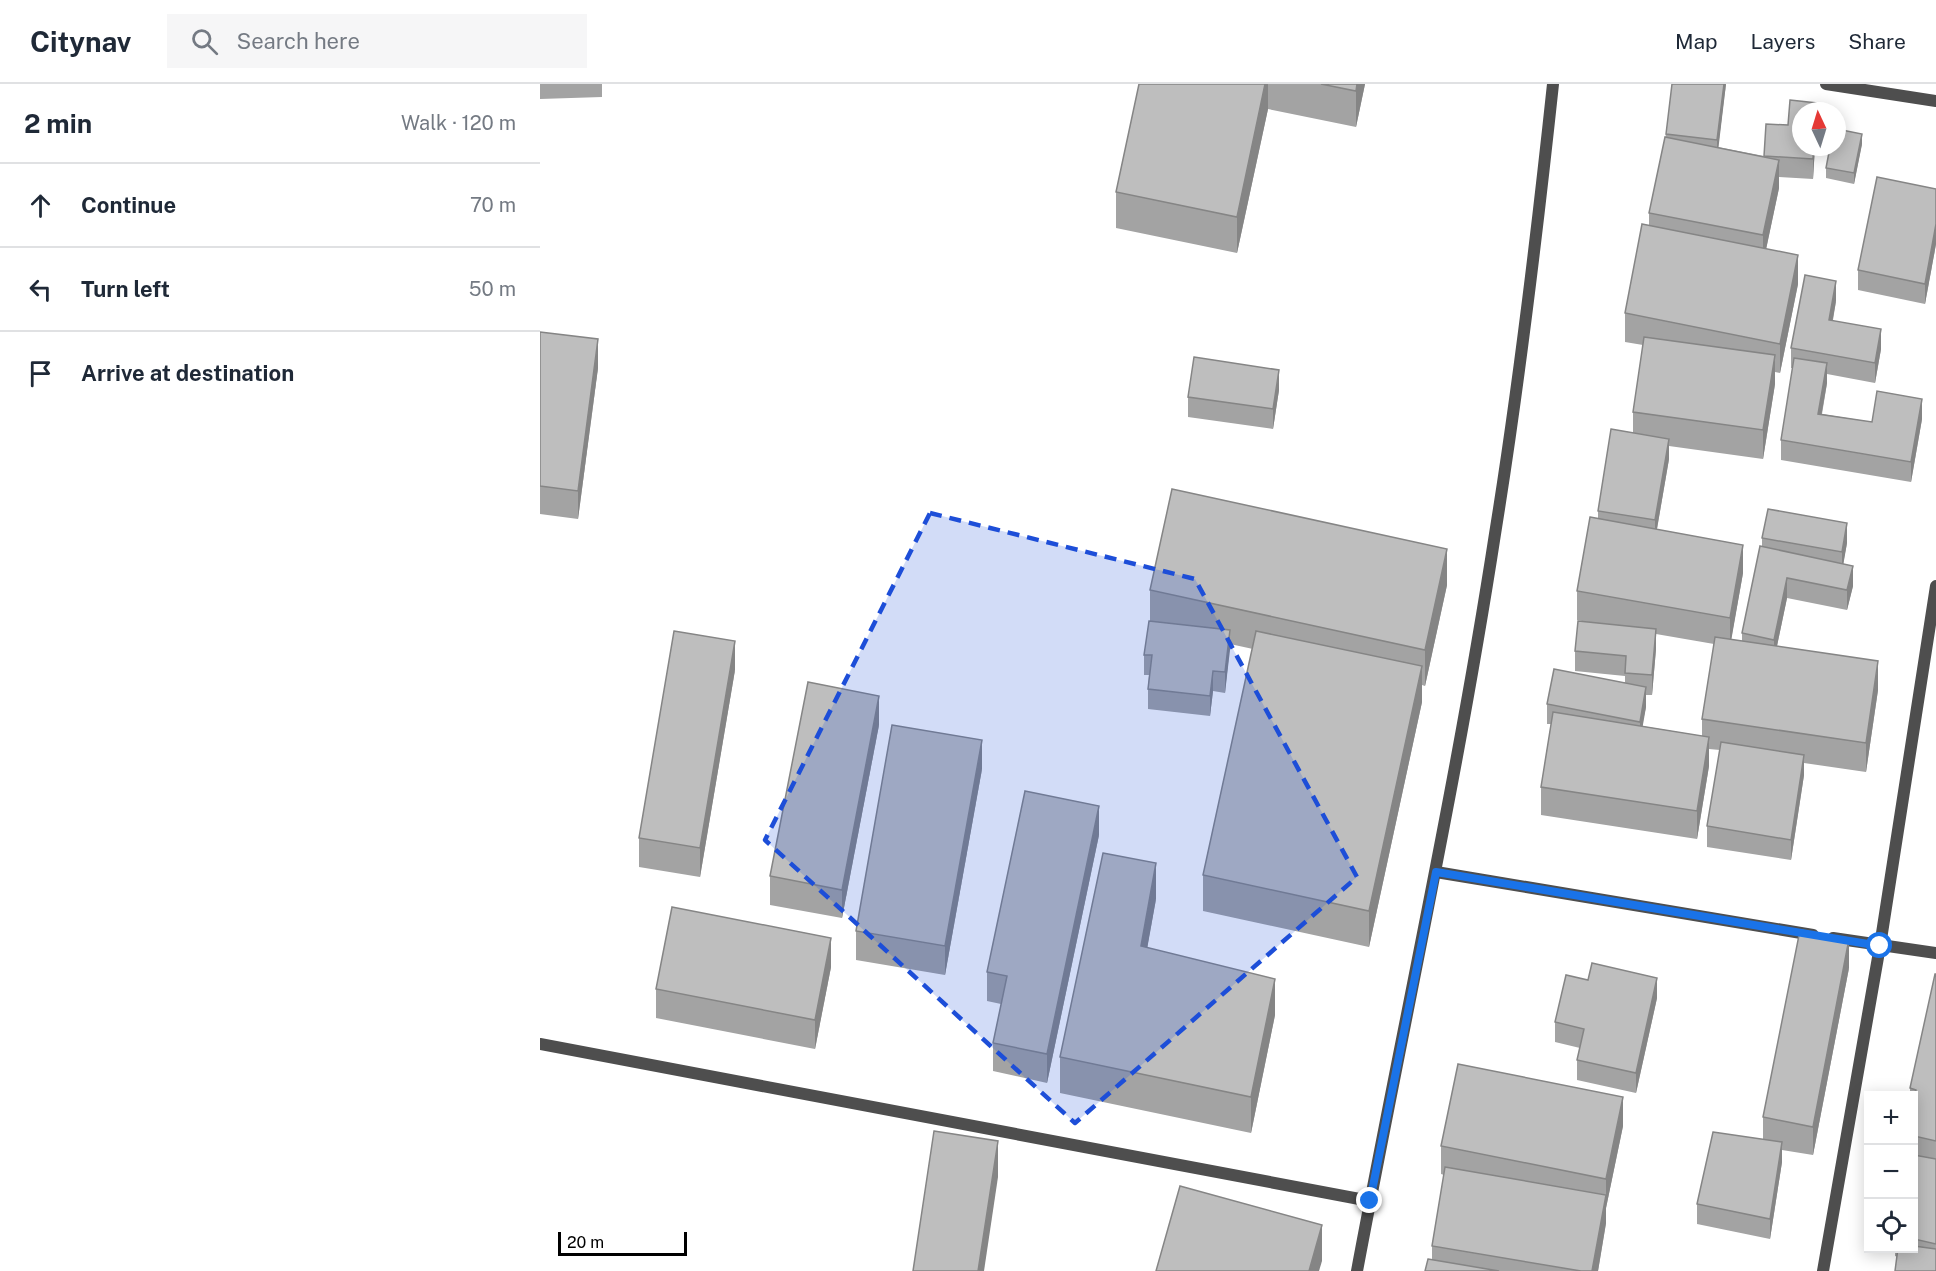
<!DOCTYPE html>
<meta charset="utf-8">
<style>
:root{--surface:#fff;--page:#f6f6f7;--text:#1f2937;--muted:#747a83;--line:#e0e1e3}
body{margin:0;font-family:"Public Sans",sans-serif;background:var(--page);color:var(--text)}
.controls{position:absolute;right:18px;bottom:18px;display:grid;overflow:hidden;border-radius:0px;box-shadow:0 3px 15px #0003}
.controls button{width:54px;height:54px;display:grid;place-items:center;padding:0;border:0;border-bottom:2px solid var(--line);background:var(--surface);color:var(--text);font:30px sans-serif}
.compass{position:absolute;left:1252px;top:18px;width:54px;height:54px;border-radius:50%;background:var(--surface);box-shadow:0 3px 15px #0003;rotate:356deg}
.scale{position:absolute;left:18px;bottom:15px;width:129px;box-sizing:border-box;padding-left:6px;border:3px solid #000;border-top:0;font-size:16px;line-height:21px;white-space:nowrap;color:#000;-webkit-text-stroke:4px #fff;paint-order:stroke}
.stop{position:absolute;width:18px;height:18px;margin:-14px;border:4px solid #1a73e8;border-radius:50%;background:#fff}
.stop.end{background:#1a73e8;border-color:#fff;box-shadow:0 2px 6px #0008}
.list{margin:0;padding:0;list-style:none}
h2{display:flex;justify-content:space-between;align-items:center;height:78px;margin:0;padding:0 24px;font-size:26px}
h2 small{font-size:20px;font-weight:400;color:var(--muted)}
.list li{display:grid;grid-template-columns:39px 1fr auto;gap:18px;align-items:center;box-sizing:border-box;height:84px;padding:0 24px;border-top:2px solid var(--line)}
.list b{display:block;font-size:22px;white-space:nowrap}
.list em{font-size:20px;font-style:normal;color:var(--muted)}
.icon{flex:none;width:33px;height:33px;fill:none;stroke:currentColor;stroke-width:2;stroke-linecap:round;stroke-linejoin:round}
.map{position:relative;flex:none;width:1396px;height:1187px;overflow:hidden}
header{display:flex;align-items:center;gap:36px;box-sizing:border-box;height:84px;padding:0 30px;background:var(--surface);border-bottom:2px solid var(--line)}
header strong{font-size:28px}
nav{display:flex;gap:33px;margin-inline-start:auto;font-size:21px}
.search{width:420px;height:54px;background:var(--page);display:flex;align-items:center;gap:15px;box-sizing:border-box;padding:0 21px;border-radius:0px;color:var(--muted);font-size:22px}
main{display:flex}
aside{flex:1;background:var(--surface)}
.map>svg:first-child{display:block}
</style>
<header>
<strong>Citynav</strong>
<div class="search"><svg class="icon" aria-label="search" viewBox="0 0 24 24"><circle cx="10" cy="10" r="6"/><path d="M15 15l6 6"/></svg>Search here</div>
<nav><a>Map</a><a>Layers</a><a>Share</a></nav>
</header>
<main>
<aside>
<h2>2 min<small>Walk · 120 m</small></h2>
<ul class="list">
<li><svg class="icon" aria-label="ahead" viewBox="0 0 24 24"><path d="M12 20V5M6 11l6-6 6 6"/></svg><div><b>Continue</b></div><em>70 m</em></li>
<li><svg class="icon" aria-label="left" viewBox="0 0 24 24"><path d="M17 20v-9H6M10 6l-5 5 5 5"/></svg><div><b>Turn left</b></div><em>50 m</em></li>
<li><svg class="icon" aria-label="arrive" viewBox="0 0 24 24"><path d="M6 21V4h12l-3 4 3 4H6"/></svg><div><b>Arrive at destination</b></div></li>
</ul>
</aside>
<div class="map">
<svg width="1396" height="1187" viewBox="0 0 1396 1187">
<rect width="100%" height="100%" fill="#fff"/>
<g fill="none" stroke-linecap="round" stroke-linejoin="round">
<g stroke="#4e4e4e" stroke-width="12">
<path d="M 1286,0 L 1396,17"/>
<path d="M 896,788 L 1273,851"/>
<path d="M 1293,854 L 1396,869"/>
<path d="M 0,960 L 830,1117"/>
<path d="M 1283,1187 L 1340,862 L 1396,502"/>
</g>
<path stroke="#4e4e4e" stroke-width="12" d="M 817,1187 C 863,941 917,697 955,450 C 979,301 997,150 1013,0"/>
</g>
<g fill="#a3a3a3" fill-rule="evenodd">
<path d="M 0,0 L 62,0 L 62,13 L 0,15 Z"/>
<path d="M 599,0 L 825,0 L 816,43 L 728,25 L 697,169 L 576,144 L 576,108 Z"/>
<path d="M 1186,0 L 1178,63 L 1224,72 L 1248,41 L 1277,27 L 1273,95 L 1239,93 L 1239,104 L 1226,165 L 1258,200 L 1240,289 L 1235,288 L 1235,300 L 1223,375 L 1129,362 L 1129,375 L 1117,445 L 1203,489 L 1191,556 L 1202,557 L 1202,549 L 1222,463 L 1222,454 L 1307,459 L 1303,480 L 1313,502 L 1307,526 L 1247,514 L 1237,562 L 1338,606 L 1326,688 L 1264,679 L 1264,691 L 1251,776 L 1167,763 L 1167,742 L 1180,666 L 1169,665 L 1169,682 L 1157,755 L 1001,731 L 1001,703 L 1011,640 L 1007,640 L 1007,620 L 1085,598 L 1085,592 L 1035,587 L 1035,567 L 1052,539 L 1037,536 L 1037,507 L 1058,434 L 1058,427 L 1093,349 L 1093,328 L 1103,261 L 1085,258 L 1085,229 L 1109,141 L 1109,129 L 1126,50 ZM 1116,550 L 1174,560 L 1162,635 L 1162,652 L 1102,642 L 1106,623 L 1106,611 L 1112,611 L 1116,565 Z"/>
<path d="M 1322,60 L 1314,100 L 1286,94 L 1286,84 Z"/>
<path d="M 1396,105 L 1396,160 L 1385,220 L 1318,206 L 1318,186 Z"/>
<path d="M 1296,217 L 1293,236 L 1341,265 L 1335,299 L 1287,290 L 1287,299 L 1282,330 L 1332,338 L 1382,335 L 1371,398 L 1241,376 L 1241,356 L 1253,284 L 1251,284 L 1251,264 Z"/>
<path d="M 0,248 L 58,284 L 38,435 L 0,430 Z"/>
<path d="M 739,306 L 733,345 L 648,333 L 648,313 Z"/>
<path d="M 907,501 L 885,602 L 882,601 L 882,618 L 829,863 L 663,827 L 663,791 L 713,565 L 690,560 L 685,609 L 673,607 L 670,632 L 608,625 L 608,605 L 609,591 L 604,591 L 604,571 L 610,537 L 610,506 Z"/>
<path d="M 195,586 L 160,793 L 99,783 L 99,754 Z"/>
<path d="M 339,641 L 302,834 L 230,821 L 230,792 Z"/>
<path d="M 442,685 L 405,891 L 316,876 L 316,847 Z"/>
<path d="M 559,751 L 507,999 L 453,987 L 453,959 L 461,920 L 447,917 L 447,888 Z"/>
<path d="M 616,815 L 607,864 L 735,931 L 711,1049 L 520,1009 L 520,973 Z"/>
<path d="M 291,883 L 275,965 L 116,934 L 116,905 Z"/>
<path d="M 1309,884 L 1273,1071 L 1242,1066 L 1242,1078 L 1230,1155 L 1157,1140 L 1157,1120 L 1223,1055 L 1223,1033 Z"/>
<path d="M 1396,890 L 1396,1187 L 1355,1172 L 1355,1164 L 1374,1164 L 1374,1011 L 1370,1011 L 1370,1004 Z"/>
<path d="M 1117,914 L 1096,1009 L 1037,996 L 1037,976 L 1040,964 L 1015,958 L 1015,938 Z"/>
<path d="M 1083,1042 L 1066,1124 L 1066,1139 L 1058,1187 L 885,1187 L 892,1175 L 892,1162 L 904,1091 L 901,1090 L 901,1062 Z"/>
</g>
<g fill="#858585">
<path d="M 725,0 L 728,0 L 728,25 L 697,169 L 697,133 Z"/>
<path d="M 817,0 L 825,0 L 816,43 L 816,7 Z"/>
<path d="M 1184,0 L 1186,0 L 1177,76 L 1177,56 Z"/>
<path d="M 1322,50 L 1322,60 L 1314,100 L 1314,89 Z"/>
<path d="M 1274,63 L 1275,63 L 1273,95 L 1273,75 Z"/>
<path d="M 1239,76 L 1239,104 L 1223,180 L 1223,151 Z"/>
<path d="M 1396,140 L 1396,160 L 1385,220 L 1385,200 Z"/>
<path d="M 1258,171 L 1258,200 L 1240,289 L 1240,260 Z"/>
<path d="M 1296,197 L 1296,217 L 1289,256 L 1289,236 Z"/>
<path d="M 1341,245 L 1341,265 L 1335,299 L 1335,279 Z"/>
<path d="M 58,255 L 58,284 L 38,435 L 38,407 Z"/>
<path d="M 1235,271 L 1235,300 L 1223,375 L 1223,346 Z"/>
<path d="M 1287,279 L 1287,299 L 1278,350 L 1278,330 Z"/>
<path d="M 739,286 L 739,306 L 733,345 L 733,325 Z"/>
<path d="M 1382,315 L 1382,335 L 1371,398 L 1371,378 Z"/>
<path d="M 1129,355 L 1129,375 L 1115,456 L 1115,436 Z"/>
<path d="M 1307,439 L 1307,459 L 1302,488 L 1302,468 Z"/>
<path d="M 1203,461 L 1203,489 L 1190,563 L 1190,534 Z"/>
<path d="M 907,465 L 907,501 L 885,602 L 885,566 Z"/>
<path d="M 1313,482 L 1313,502 L 1307,526 L 1307,506 Z"/>
<path d="M 1247,494 L 1247,514 L 1234,576 L 1234,556 Z"/>
<path d="M 1116,545 L 1116,565 L 1112,611 L 1112,591 Z"/>
<path d="M 690,546 L 690,566 L 685,609 L 685,588 Z"/>
<path d="M 195,557 L 195,586 L 160,793 L 160,764 Z"/>
<path d="M 1338,577 L 1338,606 L 1326,688 L 1326,659 Z"/>
<path d="M 882,582 L 882,618 L 829,863 L 829,827 Z"/>
<path d="M 673,587 L 673,607 L 670,632 L 670,612 Z"/>
<path d="M 1106,603 L 1106,623 L 1100,658 L 1100,638 Z"/>
<path d="M 339,612 L 339,641 L 302,834 L 302,806 Z"/>
<path d="M 1169,653 L 1169,682 L 1157,755 L 1157,727 Z"/>
<path d="M 442,656 L 442,685 L 405,891 L 405,862 Z"/>
<path d="M 1264,671 L 1264,691 L 1251,776 L 1251,756 Z"/>
<path d="M 559,722 L 559,751 L 507,999 L 507,970 Z"/>
<path d="M 616,779 L 616,815 L 601,899 L 601,862 Z"/>
<path d="M 291,854 L 291,883 L 275,965 L 275,936 Z"/>
<path d="M 1309,855 L 1309,884 L 1273,1071 L 1273,1043 Z"/>
<path d="M 1117,894 L 1117,914 L 1096,1009 L 1096,989 Z"/>
<path d="M 735,895 L 735,931 L 711,1049 L 711,1013 Z"/>
<path d="M 1083,1013 L 1083,1042 L 1066,1124 L 1066,1095 Z"/>
<path d="M 458,1057 L 458,1093 L 444,1187 L 438,1187 Z"/>
<path d="M 1242,1058 L 1242,1078 L 1230,1155 L 1230,1135 Z"/>
<path d="M 1066,1111 L 1066,1139 L 1058,1187 L 1052,1187 Z"/>
<path d="M 782,1141 L 782,1177 L 779,1187 L 769,1187 Z"/>
</g>
<g fill="#bebebe" stroke="#858585" stroke-width="1.5">
<path d="M 599,0 L 725,0 L 697,133 L 576,108 Z"/>
<path d="M 781,0 L 817,0 L 816,7 Z"/>
<path d="M 1132,0 L 1184,0 L 1177,56 L 1126,50 Z"/>
<path d="M 1250,16 L 1277,19 L 1277,27 L 1261,27 L 1261,63 L 1274,63 L 1273,75 L 1224,72 L 1226,40 L 1248,41 Z"/>
<path d="M 1297,45 L 1322,50 L 1314,89 L 1286,84 L 1290,63 L 1297,63 Z"/>
<path d="M 1125,53 L 1239,76 L 1223,151 L 1109,129 Z"/>
<path d="M 1337,93 L 1396,105 L 1396,140 L 1385,200 L 1318,186 Z"/>
<path d="M 1102,140 L 1258,171 L 1240,260 L 1085,229 Z"/>
<path d="M 1265,191 L 1296,197 L 1289,236 L 1341,245 L 1335,279 L 1251,264 Z"/>
<path d="M 0,248 L 58,255 L 38,407 L 0,402 Z"/>
<path d="M 1104,253 L 1235,271 L 1223,346 L 1093,328 Z"/>
<path d="M 654,273 L 739,286 L 733,325 L 648,313 Z"/>
<path d="M 1254,274 L 1287,279 L 1278,330 L 1332,338 L 1337,307 L 1382,315 L 1371,378 L 1241,356 Z"/>
<path d="M 1071,345 L 1129,355 L 1115,436 L 1058,427 Z"/>
<path d="M 632,405 L 907,465 L 885,566 L 610,506 Z"/>
<path d="M 1228,425 L 1307,439 L 1302,468 L 1222,454 Z"/>
<path d="M 1050,433 L 1203,461 L 1190,534 L 1037,507 Z"/>
<path d="M 1220,462 L 1313,482 L 1307,506 L 1247,494 L 1234,556 L 1202,549 Z"/>
<path d="M 609,537 L 690,546 L 685,588 L 673,587 L 670,612 L 608,605 L 612,571 L 604,571 Z"/>
<path d="M 1038,537 L 1116,545 L 1112,591 L 1085,589 L 1086,572 L 1035,567 Z"/>
<path d="M 134,547 L 195,557 L 160,764 L 99,754 Z"/>
<path d="M 716,547 L 882,582 L 829,827 L 663,791 Z"/>
<path d="M 1175,553 L 1338,577 L 1326,659 L 1162,635 Z"/>
<path d="M 1014,585 L 1106,603 L 1100,638 L 1007,620 Z"/>
<path d="M 268,598 L 339,612 L 302,806 L 230,792 Z"/>
<path d="M 1013,628 L 1169,653 L 1157,727 L 1001,703 Z"/>
<path d="M 352,641 L 442,656 L 405,862 L 316,847 Z"/>
<path d="M 1181,658 L 1264,671 L 1251,756 L 1167,742 Z"/>
<path d="M 485,707 L 559,722 L 507,970 L 453,959 L 467,892 L 447,888 Z"/>
<path d="M 563,769 L 616,779 L 601,862 L 735,895 L 711,1013 L 520,973 Z"/>
<path d="M 132,823 L 291,854 L 275,936 L 116,905 Z"/>
<path d="M 1260,846 L 1309,855 L 1273,1043 L 1223,1033 Z"/>
<path d="M 1052,879 L 1117,894 L 1096,989 L 1037,976 L 1044,945 L 1015,938 L 1026,891 L 1048,896 Z"/>
<path d="M 1395,890 L 1396,890 L 1396,1057 L 1374,1052 L 1374,1018 L 1376,1006 L 1370,1004 Z"/>
<path d="M 918,980 L 1083,1013 L 1066,1095 L 901,1062 Z"/>
<path d="M 394,1047 L 458,1057 L 438,1187 L 373,1187 Z"/>
<path d="M 1173,1048 L 1242,1058 L 1230,1135 L 1157,1120 Z"/>
<path d="M 1374,1071 L 1396,1075 L 1396,1160 L 1374,1155 Z"/>
<path d="M 905,1083 L 1066,1111 L 1052,1187 L 1041,1187 L 892,1162 Z"/>
<path d="M 640,1102 L 782,1141 L 769,1187 L 616,1187 Z"/>
<path d="M 1374,1162 L 1396,1165 L 1396,1187 L 1355,1187 L 1358,1164 L 1374,1164 Z"/>
<path d="M 888,1175 L 959,1187 L 885,1187 Z"/>
</g>
<g fill="none" stroke-linecap="round" stroke-linejoin="round">
<path stroke="#1a73e8" stroke-width="8" d="M 830,1117 L 896,788 L 1340,862"/>
</g>
<path fill="#1d4ed8" fill-opacity="0.2" stroke="#1d4ed8" stroke-width="4.5" stroke-dasharray="12 8" stroke-linejoin="round" d="M 390,429 L 655,495 L 817,793 L 535,1039 L 225,756 Z"/>
</svg>
<div class="controls">
<button>+</button>
<button>−</button>
<button><svg class="icon" aria-label="locate" viewBox="0 0 24 24"><circle cx="12" cy="12" r="6"/><path d="M12 2v4M12 18v4M2 12h4M18 12h4"/></svg></button>
</div>
<svg class="compass" viewBox="-18 -18 36 36"><path d="M0-13l5 13h-10z" fill="#e53935"/><path d="M0 13l5-13h-10z" fill="#747a83"/></svg>
<div class="scale">20 m</div>
<div class="stop" style="left:1340px;top:862px"></div>
<div class="stop end" style="left:830px;top:1117px"></div>
</div>
</main>
